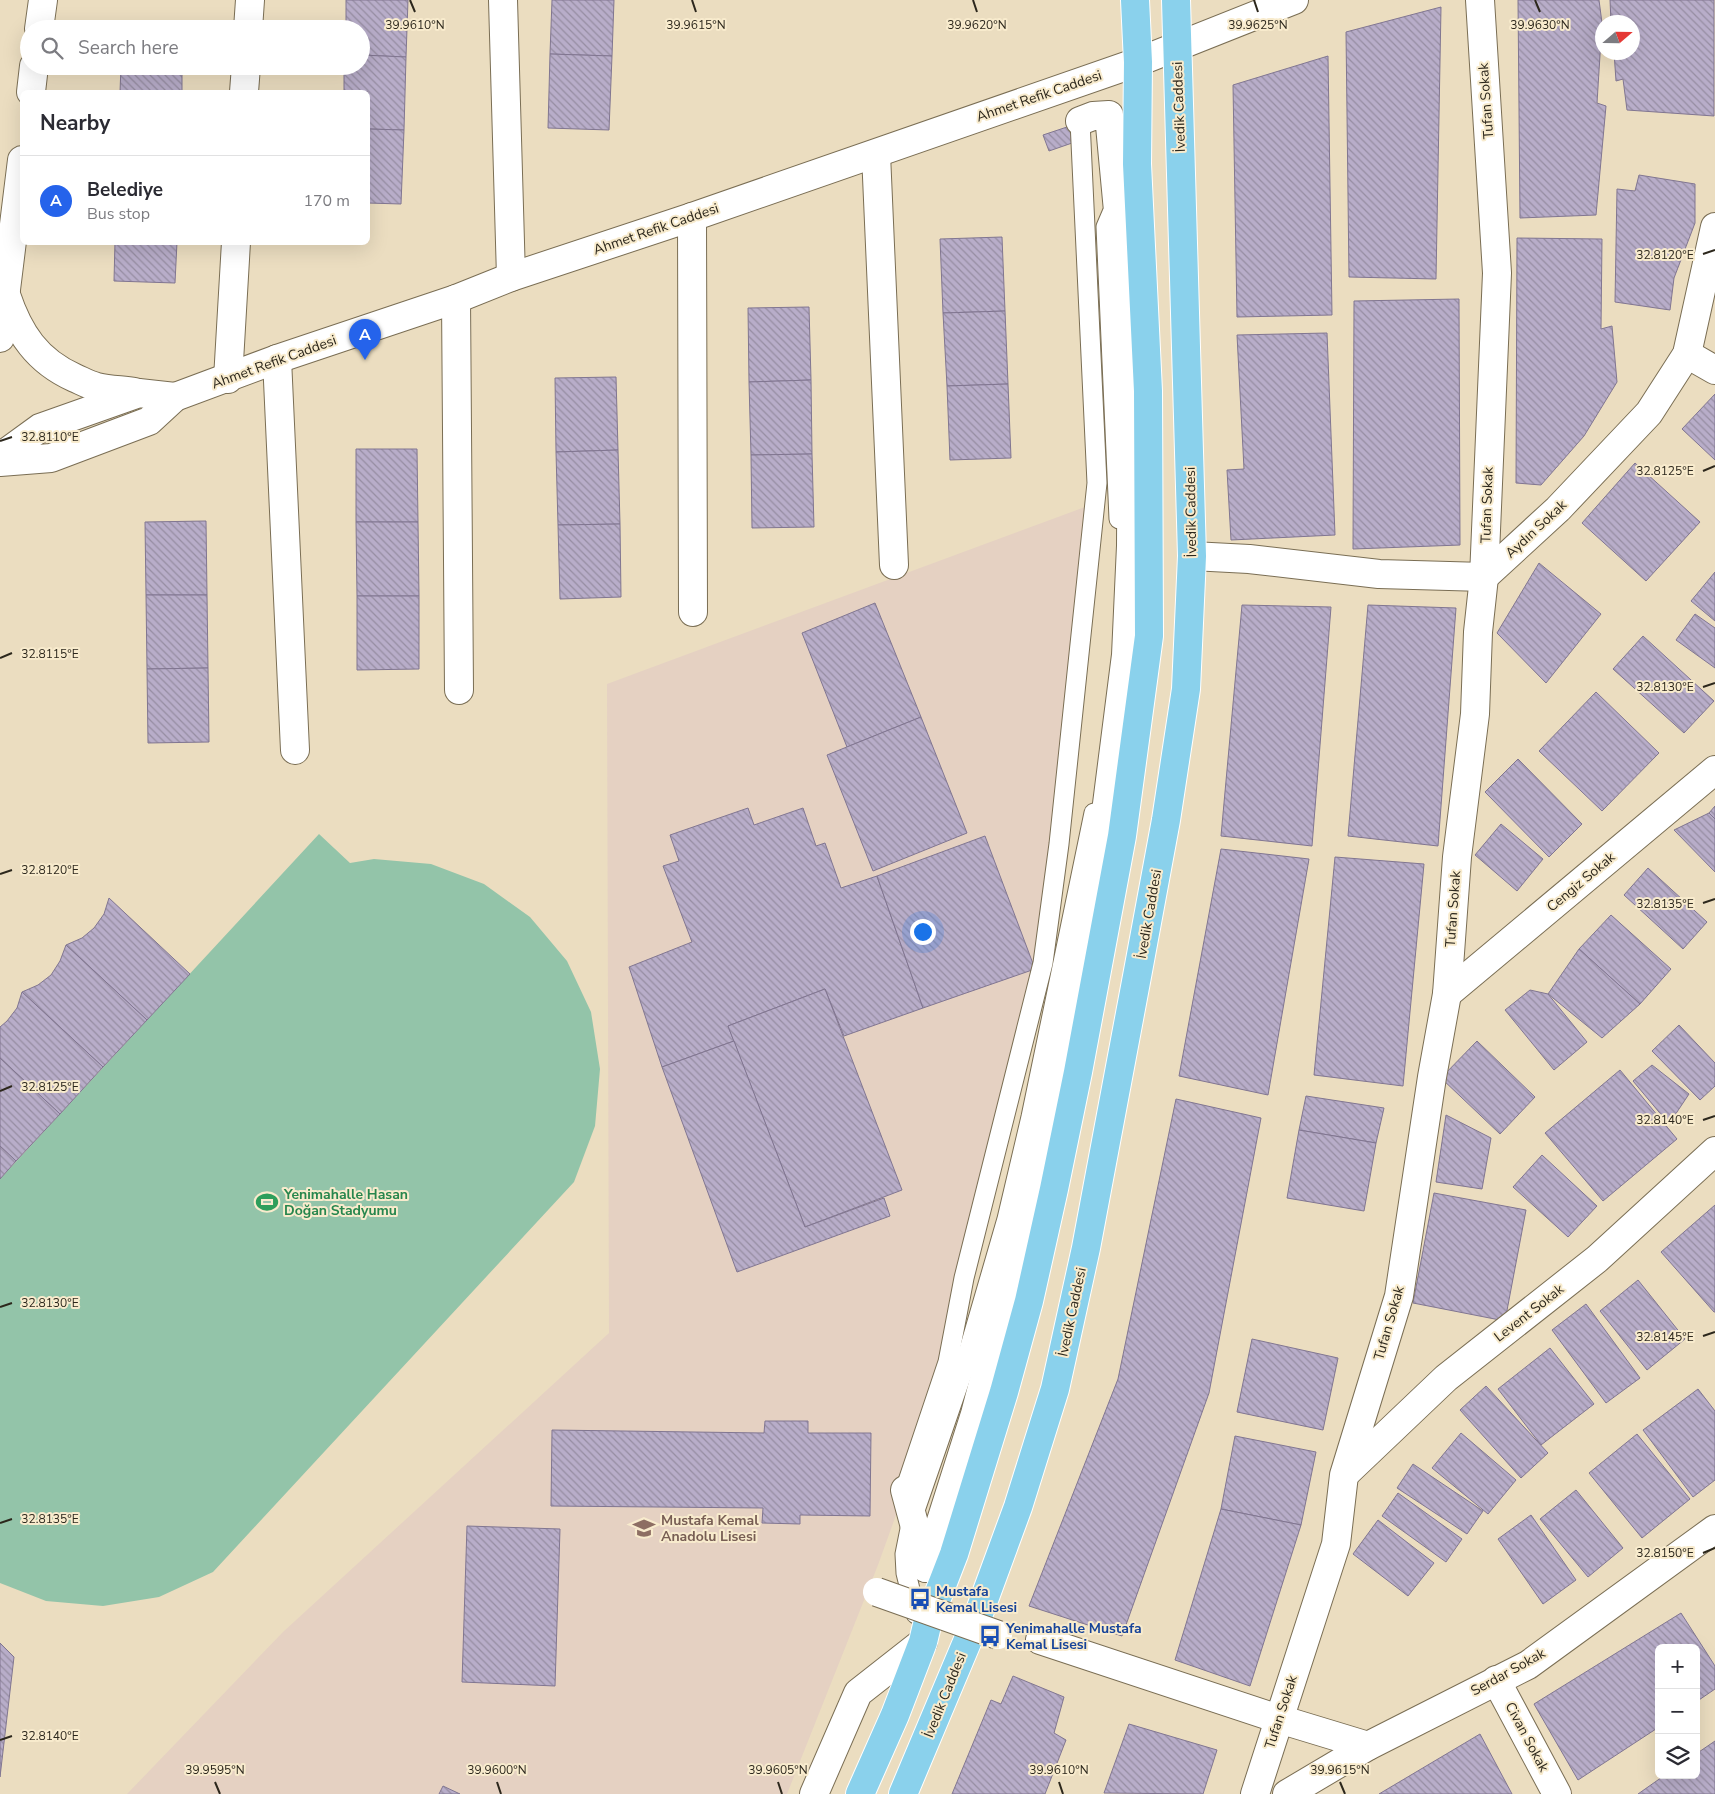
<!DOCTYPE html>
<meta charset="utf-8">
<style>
:root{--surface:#fff;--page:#f2f2f3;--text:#2b2b33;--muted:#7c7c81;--line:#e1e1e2;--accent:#2563eb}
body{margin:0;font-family:"Nunito Sans",sans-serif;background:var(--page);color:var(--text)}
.controls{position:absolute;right:15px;bottom:15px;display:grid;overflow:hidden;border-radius:8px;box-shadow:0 5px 20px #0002}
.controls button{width:45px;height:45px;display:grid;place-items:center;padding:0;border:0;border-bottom:1px solid var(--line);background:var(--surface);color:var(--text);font:25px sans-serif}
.compass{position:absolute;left:1595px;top:15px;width:45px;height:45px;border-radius:50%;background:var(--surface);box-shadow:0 5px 20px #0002;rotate:70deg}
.you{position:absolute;left:922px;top:931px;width:18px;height:18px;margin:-12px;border:4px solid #fff;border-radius:50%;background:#1a73e8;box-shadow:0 0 0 8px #1a73e833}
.badge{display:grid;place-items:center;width:32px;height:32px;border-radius:50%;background:var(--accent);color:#fff;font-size:16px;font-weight:700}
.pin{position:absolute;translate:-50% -41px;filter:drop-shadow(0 1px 2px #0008)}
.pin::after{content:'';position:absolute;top:26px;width:18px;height:15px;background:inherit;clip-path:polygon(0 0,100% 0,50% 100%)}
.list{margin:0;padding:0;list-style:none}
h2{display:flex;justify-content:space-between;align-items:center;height:65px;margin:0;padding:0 20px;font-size:21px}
h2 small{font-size:16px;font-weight:400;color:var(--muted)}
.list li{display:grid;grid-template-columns:32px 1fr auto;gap:15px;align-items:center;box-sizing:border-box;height:90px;padding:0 20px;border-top:1px solid var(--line)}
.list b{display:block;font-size:19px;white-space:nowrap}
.list p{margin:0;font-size:16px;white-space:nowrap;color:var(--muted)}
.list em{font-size:16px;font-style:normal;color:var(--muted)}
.icon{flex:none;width:28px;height:28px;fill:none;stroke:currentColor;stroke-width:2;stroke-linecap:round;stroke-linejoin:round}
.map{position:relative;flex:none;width:1715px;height:1794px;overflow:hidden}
.search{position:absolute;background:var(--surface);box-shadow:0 5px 20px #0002;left:20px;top:20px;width:350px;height:55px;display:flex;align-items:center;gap:12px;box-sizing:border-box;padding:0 18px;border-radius:28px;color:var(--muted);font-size:19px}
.panel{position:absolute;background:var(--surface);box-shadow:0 5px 20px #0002;left:20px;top:90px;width:350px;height:155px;border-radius:8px}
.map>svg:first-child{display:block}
</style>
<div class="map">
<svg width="1715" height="1794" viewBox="0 0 1715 1794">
<defs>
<pattern id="building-back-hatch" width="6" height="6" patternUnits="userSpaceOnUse" patternTransform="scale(1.25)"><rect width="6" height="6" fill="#b8adc9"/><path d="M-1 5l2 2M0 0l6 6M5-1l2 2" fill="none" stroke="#968da2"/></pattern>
</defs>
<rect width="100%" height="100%" fill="#ebddc0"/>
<path fill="#e5d1c2" d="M 1085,507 L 1043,963 L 964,1278 L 905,1490 L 878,1565 L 787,1794 L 127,1794 L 283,1632 L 609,1333 L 607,684 Z"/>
<path fill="#93c4a9" d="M 319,834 L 350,863 L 374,859 L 431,864 L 484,884 L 530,917 L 567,961 L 591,1012 L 600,1069 L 595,1126 L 574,1182 L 213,1572 L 159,1597 L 103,1606 L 46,1601 L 0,1583 L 0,1179 Z"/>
<g fill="url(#building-back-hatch)" stroke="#817691">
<path d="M 346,0 L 408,0 L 406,57 L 361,55 L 361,29 L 346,29 Z"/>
<path d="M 552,0 L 614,0 L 612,56 L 550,54 Z"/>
<path d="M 1518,0 L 1599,0 L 1602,23 L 1597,103 L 1606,106 L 1596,215 L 1520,218 Z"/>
<path d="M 1610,0 L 1714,0 L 1714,116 L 1627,110 L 1623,79 L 1616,81 L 1614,52 L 1632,52 L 1632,22 L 1611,22 Z"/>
<path d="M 1441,7 L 1436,279 L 1349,277 L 1346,32 Z"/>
<path d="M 550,54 L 612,56 L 609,130 L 548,128 Z"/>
<path d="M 361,55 L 406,57 L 404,130 L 368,129 L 368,92 L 344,92 L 344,66 L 361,66 Z"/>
<path d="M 1328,56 L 1332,315 L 1237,317 L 1233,85 Z"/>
<path d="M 121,66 L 182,66 L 182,92 L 120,92 Z"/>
<path d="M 1070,126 L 1075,142 L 1049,151 L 1043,135 Z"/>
<path d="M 368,129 L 404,130 L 401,204 L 368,203 Z"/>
<path d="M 1639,175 L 1695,184 L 1695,223 L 1674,278 L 1670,310 L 1615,302 L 1617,189 L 1635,191 Z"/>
<path d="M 1002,237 L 1005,311 L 943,313 L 940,239 Z"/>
<path d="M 1517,238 L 1602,239 L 1601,329 L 1612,326 L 1617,382 L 1584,436 L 1541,485 L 1516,483 Z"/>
<path d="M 115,242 L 177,242 L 175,283 L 114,281 Z"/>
<path d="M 1459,299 L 1460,545 L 1353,549 L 1354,301 Z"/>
<path d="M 809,307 L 811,380 L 749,382 L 748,308 Z"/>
<path d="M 1005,311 L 1008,384 L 947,386 L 943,313 Z"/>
<path d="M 1327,333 L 1335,535 L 1231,540 L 1227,470 L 1244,469 L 1237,335 Z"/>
<path d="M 616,377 L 618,450 L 556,452 L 555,378 Z"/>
<path d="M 811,380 L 812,454 L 751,455 L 749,382 Z"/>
<path d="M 1008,384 L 1011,458 L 950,460 L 947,386 Z"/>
<path d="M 1715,394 L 1715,460 L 1682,429 Z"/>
<path d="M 356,449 L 417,449 L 418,522 L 356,522 Z"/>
<path d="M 618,450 L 620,524 L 558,525 L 556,452 Z"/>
<path d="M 812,454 L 814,527 L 752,528 L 751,455 Z"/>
<path d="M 1635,463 L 1700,522 L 1646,581 L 1582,523 Z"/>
<path d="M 206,521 L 207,595 L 146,595 L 145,522 Z"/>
<path d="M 356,522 L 418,522 L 419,596 L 357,596 Z"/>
<path d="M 620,524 L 621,597 L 560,599 L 558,525 Z"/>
<path d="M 1539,563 L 1601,614 L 1546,683 L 1497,633 Z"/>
<path d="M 1715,572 L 1715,621 L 1691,601 Z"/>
<path d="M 146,595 L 207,595 L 208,668 L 147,669 Z"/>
<path d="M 357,596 L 419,596 L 419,669 L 357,670 Z"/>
<path d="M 875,603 L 921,717 L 847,747 L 802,633 Z"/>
<path d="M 1242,605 L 1331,607 L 1312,846 L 1221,836 Z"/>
<path d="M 1368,605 L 1456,608 L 1438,846 L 1348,836 Z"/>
<path d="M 1695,614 L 1715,628 L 1715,668 L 1676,640 Z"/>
<path d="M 1643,636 L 1714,701 L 1684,733 L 1613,669 Z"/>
<path d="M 208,668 L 209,742 L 148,743 L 147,669 Z"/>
<path d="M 1596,692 L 1659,753 L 1602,811 L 1539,751 Z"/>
<path d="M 921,717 L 967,833 L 873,871 L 827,755 Z"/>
<path d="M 1518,759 L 1582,824 L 1549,857 L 1485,792 Z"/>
<path d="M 1715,806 L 1715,819 L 1709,813 Z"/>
<path d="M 748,808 L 754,825 L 803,808 L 816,846 L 825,843 L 841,888 L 877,876 L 923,1008 L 844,1036 L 825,989 L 728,1026 L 734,1041 L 662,1067 L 629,967 L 692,942 L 663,866 L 679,861 L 670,835 Z"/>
<path d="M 1709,813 L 1715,819 L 1715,872 L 1674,830 Z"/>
<path d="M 1501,824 L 1543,859 L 1517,891 L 1475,855 Z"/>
<path d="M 985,836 L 1035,969 L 923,1008 L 877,876 Z"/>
<path d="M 1221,849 L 1309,859 L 1268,1095 L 1179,1076 Z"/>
<path d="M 1335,857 L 1424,864 L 1403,1086 L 1314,1075 Z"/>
<path d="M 1648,868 L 1707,922 L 1683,949 L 1624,895 Z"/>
<path d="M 109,898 L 190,974 L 147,1020 L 66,945 L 82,938 L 94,928 L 104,914 Z"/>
<path d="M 1611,915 L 1671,969 L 1640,1004 L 1579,949 Z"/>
<path d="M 66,945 L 147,1020 L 103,1067 L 22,992 L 38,985 L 51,975 L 60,961 Z"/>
<path d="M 1579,949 L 1640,1004 L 1602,1038 L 1548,994 Z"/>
<path d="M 825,989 L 902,1190 L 805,1227 L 728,1026 Z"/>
<path d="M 1530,990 L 1548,994 L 1587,1042 L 1554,1070 L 1505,1010 Z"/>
<path d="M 22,992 L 103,1067 L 60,1114 L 0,1058 L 0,1027 L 7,1021 L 17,1008 Z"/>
<path d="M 1679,1025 L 1715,1063 L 1715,1086 L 1700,1100 L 1652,1051 Z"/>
<path d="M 734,1041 L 805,1227 L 884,1198 L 890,1216 L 737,1272 L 662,1067 Z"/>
<path d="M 1477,1041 L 1535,1097 L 1500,1134 L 1441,1078 Z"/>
<path d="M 0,1058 L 60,1114 L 16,1161 L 0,1146 Z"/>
<path d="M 1652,1065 L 1689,1094 L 1669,1124 L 1633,1081 Z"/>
<path d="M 1620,1070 L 1677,1139 L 1603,1201 L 1545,1133 Z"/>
<path d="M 1306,1096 L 1384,1108 L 1376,1143 L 1299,1130 Z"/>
<path d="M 1176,1099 L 1261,1118 L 1209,1393 L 1122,1636 L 1029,1606 L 1118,1379 Z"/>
<path d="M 1446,1115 L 1491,1138 L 1482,1189 L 1436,1182 Z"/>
<path d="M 1299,1130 L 1376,1143 L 1364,1211 L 1287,1198 Z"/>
<path d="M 0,1146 L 16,1161 L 0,1179 Z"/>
<path d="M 1542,1155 L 1597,1206 L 1568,1237 L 1513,1187 Z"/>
<path d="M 1434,1193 L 1526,1210 L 1505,1321 L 1413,1303 Z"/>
<path d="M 1715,1205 L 1715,1312 L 1714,1312 L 1661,1252 Z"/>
<path d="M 1638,1280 L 1685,1339 L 1647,1370 L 1600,1311 Z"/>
<path d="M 1586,1304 L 1640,1378 L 1606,1403 L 1552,1330 Z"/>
<path d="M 1252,1339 L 1338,1358 L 1323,1430 L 1237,1412 Z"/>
<path d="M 1550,1348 L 1594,1404 L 1541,1445 L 1498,1389 Z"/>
<path d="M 1486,1386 L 1548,1453 L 1521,1478 L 1460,1410 Z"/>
<path d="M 1698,1389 L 1715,1411 L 1715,1480 L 1693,1497 L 1643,1430 Z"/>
<path d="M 765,1421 L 808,1421 L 808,1433 L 871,1433 L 870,1516 L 800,1515 L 800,1524 L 762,1523 L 763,1508 L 551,1506 L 552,1430 L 764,1433 Z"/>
<path d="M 1461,1433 L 1516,1480 L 1488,1514 L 1432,1468 Z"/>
<path d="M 1637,1434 L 1690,1499 L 1642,1538 L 1589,1473 Z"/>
<path d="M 1235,1436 L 1316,1452 L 1301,1525 L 1221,1509 Z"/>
<path d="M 1413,1464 L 1483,1511 L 1467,1534 L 1397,1488 Z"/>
<path d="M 1576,1490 L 1623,1548 L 1588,1577 L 1540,1519 Z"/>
<path d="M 1398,1493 L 1462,1539 L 1446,1562 L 1382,1516 Z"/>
<path d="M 1221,1509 L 1301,1525 L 1250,1686 L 1175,1660 Z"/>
<path d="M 1531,1515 L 1576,1580 L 1543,1604 L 1498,1539 Z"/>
<path d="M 1378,1520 L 1434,1563 L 1408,1596 L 1353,1554 Z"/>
<path d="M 467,1526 L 560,1529 L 555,1686 L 462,1682 Z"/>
<path d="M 1681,1613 L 1715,1666 L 1715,1689 L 1696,1702 L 1696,1648 L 1659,1648 L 1659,1727 L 1578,1780 L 1534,1704 Z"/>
<path d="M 0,1643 L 14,1657 L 0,1777 Z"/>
<path d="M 1013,1676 L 1064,1697 L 1054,1733 L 1066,1740 L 1045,1794 L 952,1794 L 991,1700 L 1001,1704 Z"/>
<path d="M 1129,1724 L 1217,1750 L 1203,1794 L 1104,1793 Z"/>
<path d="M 1480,1734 L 1512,1794 L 1379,1794 Z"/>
<path d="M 1715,1741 L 1715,1794 L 1638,1794 L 1665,1775 L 1696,1775 L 1696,1754 Z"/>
<path d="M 443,1786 L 460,1794 L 439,1794 Z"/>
</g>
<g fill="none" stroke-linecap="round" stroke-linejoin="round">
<g stroke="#7a6e54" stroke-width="21">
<g id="service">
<path d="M 1112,213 L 1106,227 L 1119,519"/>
<path d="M 905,1490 L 948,1362 L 964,1278 L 1043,963 L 1059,844 L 1097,483 L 1080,121"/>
<path d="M 916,1614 L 906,1573 L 905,1554 L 912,1519 L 962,1374 L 1007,1219 L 1031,1117 L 1094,813"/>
</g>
</g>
<g stroke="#7a6e54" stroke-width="30">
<g id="pedestrian">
<path d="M 905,1490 L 926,1568"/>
<path d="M 926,1568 L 975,1414 L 1011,1276 L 1053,1096 L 1096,890 L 1126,655 L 1131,546 L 1132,360 L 1109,115 L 1093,116 L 1080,121"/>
</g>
</g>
<g stroke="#7a6e54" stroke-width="30">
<g id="minor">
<path d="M 503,0 L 511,277"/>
<path d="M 39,29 L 43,0"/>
<path d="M 248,29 L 250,0"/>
<path d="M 31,92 L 34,66"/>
<path d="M 244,92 L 246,66"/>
<path d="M 876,154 L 894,565"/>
<path d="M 692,217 L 693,612"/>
<path d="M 6,295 C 19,334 37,361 75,378 C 82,381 89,385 97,387 C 109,390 122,390 135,392"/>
<path d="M 456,299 L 459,690"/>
<path d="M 0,338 L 22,160"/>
<path d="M 1687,354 L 1715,370"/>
<path d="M 277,359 L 295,750"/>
<path d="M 228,379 L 236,242"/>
<path d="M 0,457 L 40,428 L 139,393 L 175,397"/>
<path d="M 0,462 L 51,458 L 149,421 L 175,397 L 277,359 L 456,299 L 511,277 L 692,217 L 1138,62"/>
<path d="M 1192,556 L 1249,559 L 1379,574 L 1484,577 L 1558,509 L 1649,413 L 1687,354 L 1715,227"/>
<path d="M 1447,994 L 1715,770"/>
<path d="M 1345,1474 L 1446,1378 L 1597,1259 L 1715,1151"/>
<path d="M 1040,1640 L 1279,1719 L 1368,1746"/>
<path d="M 1496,1680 L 1557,1794"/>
<path d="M 1255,1794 L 1336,1544 L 1344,1475 L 1399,1296 L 1432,1077 L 1447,994 L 1457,857 L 1475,714 L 1478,632 L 1484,577 L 1497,273 L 1480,0"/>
<path d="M 1287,1794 L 1368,1746 L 1528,1665 L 1715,1529"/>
</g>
</g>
<g stroke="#7a6e54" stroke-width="30">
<g id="tertiary">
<path d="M 1138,62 L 1294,0"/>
<path d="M 814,1794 L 858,1693 L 923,1642"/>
</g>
</g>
<g stroke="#fff" stroke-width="30">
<g id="primary">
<path d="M 860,1794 L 895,1715 L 923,1642 L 928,1621 L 954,1554 L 1004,1392 L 1029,1301 L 1054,1189 L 1078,1072 L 1122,836 L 1149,636 L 1148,391 L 1137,164 L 1138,62 L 1135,0"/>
<path d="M 903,1794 L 978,1616 L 1018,1507 L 1055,1389 L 1086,1248 L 1138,971 L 1166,820 L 1186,689 L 1192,556 L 1176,0"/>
</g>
</g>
<use href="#service" stroke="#fff" stroke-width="19"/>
<use href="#pedestrian" stroke="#fff" stroke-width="28"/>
<use href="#minor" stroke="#fff" stroke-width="28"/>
<use href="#tertiary" stroke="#fff" stroke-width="28"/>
<use href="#primary" stroke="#8ad1ec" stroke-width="28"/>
<g stroke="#7a6e54" stroke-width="30" stroke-linecap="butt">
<path id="pedestrian-bridge" d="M 877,1592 L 998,1635"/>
</g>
<use href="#pedestrian-bridge" stroke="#fff" stroke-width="28"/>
</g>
<path fill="none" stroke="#2c271c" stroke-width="2" d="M 410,0 L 415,12M 692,0 L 696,12M 973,0 L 977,12M 1254,0 L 1258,12M 1535,0 L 1540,12M 1703,254 L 1715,250M 0,441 L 12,437M 1703,471 L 1715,466M 0,658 L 12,653M 1703,687 L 1715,683M 0,874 L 12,870M 1703,903 L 1715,899M 0,1091 L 12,1086M 1703,1120 L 1715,1116M 0,1307 L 12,1303M 1703,1336 L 1715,1332M 0,1523 L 12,1519M 1703,1553 L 1715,1548M 0,1740 L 12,1736M 215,1782 L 220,1794M 497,1782 L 501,1794M 778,1782 L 782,1794M 1059,1782 L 1063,1794M 1340,1782 L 1345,1794"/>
<defs>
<g id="stadium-bare" transform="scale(1.725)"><path d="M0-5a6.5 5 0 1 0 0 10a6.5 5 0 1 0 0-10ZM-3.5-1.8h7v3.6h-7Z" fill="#2e9e5b" stroke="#f8ebcd" stroke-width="2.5" paint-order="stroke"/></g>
<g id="school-bare" transform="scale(1.725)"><path d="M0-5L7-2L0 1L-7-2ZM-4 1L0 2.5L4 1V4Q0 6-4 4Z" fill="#8d6e63" stroke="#f8ebcd" stroke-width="2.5" paint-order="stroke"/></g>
<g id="bus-bare" transform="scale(1.725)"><path d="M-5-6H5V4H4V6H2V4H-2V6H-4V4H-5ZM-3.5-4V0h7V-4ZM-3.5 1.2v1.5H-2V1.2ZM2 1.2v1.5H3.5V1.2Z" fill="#1a4fb4" stroke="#f8ebcd" stroke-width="2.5" paint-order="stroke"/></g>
</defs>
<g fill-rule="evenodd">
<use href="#stadium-bare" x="267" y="1202"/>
<use href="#school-bare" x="644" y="1528"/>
<use href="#bus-bare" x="920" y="1599"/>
<use href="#bus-bare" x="990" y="1636"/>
</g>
<g text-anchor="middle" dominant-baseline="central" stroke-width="4" stroke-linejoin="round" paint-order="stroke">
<g font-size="14" fill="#2c271c" stroke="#f8ebcd">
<text transform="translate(1039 96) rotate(-19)">Ahmet Refik Caddesi</text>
<text transform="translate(1486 101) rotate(-94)">Tufan Sokak</text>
<text transform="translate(1179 107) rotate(-92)">İvedik Caddesi</text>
<text transform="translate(656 229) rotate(-19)">Ahmet Refik Caddesi</text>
<text transform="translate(274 362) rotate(-20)">Ahmet Refik Caddesi</text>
<text transform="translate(1487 505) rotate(-88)">Tufan Sokak</text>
<text transform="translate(1191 512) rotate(-91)">İvedik Caddesi</text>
<text transform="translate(1536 529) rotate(-43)">Aydın Sokak</text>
<text transform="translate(1581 882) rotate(-40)">Cengiz Sokak</text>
<text transform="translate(1453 909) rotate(-86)">Tufan Sokak</text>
<text transform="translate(1149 914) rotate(-80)">İvedik Caddesi</text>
<text transform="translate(1072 1312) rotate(-78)">İvedik Caddesi</text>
<text transform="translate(1529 1313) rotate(-38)">Levent Sokak</text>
<text transform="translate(1389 1323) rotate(-74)">Tufan Sokak</text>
<text transform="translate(1508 1672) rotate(-29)">Serdar Sokak</text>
<text transform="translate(945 1695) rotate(-68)">İvedik Caddesi</text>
<text transform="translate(1281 1712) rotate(-72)">Tufan Sokak</text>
<text transform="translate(1527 1737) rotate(62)">Civan Sokak</text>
</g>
<g font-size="14" font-weight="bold" fill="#27864d" stroke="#f8ebcd" text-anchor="start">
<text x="284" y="1194">Yenimahalle Hasan<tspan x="284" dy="16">Doğan Stadyumu</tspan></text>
</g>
<g font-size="14" font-weight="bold" fill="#785e54" stroke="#f8ebcd" text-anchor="start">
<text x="661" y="1520">Mustafa Kemal<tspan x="661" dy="16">Anadolu Lisesi</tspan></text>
</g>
<g font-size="14" font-weight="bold" fill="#164399" stroke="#f8ebcd" text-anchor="start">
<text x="936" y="1591">Mustafa<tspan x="936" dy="16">Kemal Lisesi</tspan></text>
<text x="1006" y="1628">Yenimahalle Mustafa<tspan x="1006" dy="16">Kemal Lisesi</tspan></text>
</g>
</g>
<g font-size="12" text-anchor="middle" fill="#2c271c" stroke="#f8ebcd" stroke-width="4" stroke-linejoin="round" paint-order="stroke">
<text x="415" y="29">39.9610°N</text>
<text x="696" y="29">39.9615°N</text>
<text x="977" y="29">39.9620°N</text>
<text x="1258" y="29">39.9625°N</text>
<text x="1540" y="29">39.9630°N</text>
<text x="1665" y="259">32.8120°E</text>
<text x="50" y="441">32.8110°E</text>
<text x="1665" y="475">32.8125°E</text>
<text x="50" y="658">32.8115°E</text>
<text x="1665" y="691">32.8130°E</text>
<text x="50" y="874">32.8120°E</text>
<text x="1665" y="908">32.8135°E</text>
<text x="50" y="1091">32.8125°E</text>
<text x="1665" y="1124">32.8140°E</text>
<text x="50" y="1307">32.8130°E</text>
<text x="1665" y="1341">32.8145°E</text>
<text x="50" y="1523">32.8135°E</text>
<text x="1665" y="1557">32.8150°E</text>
<text x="50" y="1740">32.8140°E</text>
<text x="215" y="1774">39.9595°N</text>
<text x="497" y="1774">39.9600°N</text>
<text x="778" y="1774">39.9605°N</text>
<text x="1059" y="1774">39.9610°N</text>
<text x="1340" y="1774">39.9615°N</text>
</g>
</svg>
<div class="controls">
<button>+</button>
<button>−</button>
<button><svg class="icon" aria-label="layers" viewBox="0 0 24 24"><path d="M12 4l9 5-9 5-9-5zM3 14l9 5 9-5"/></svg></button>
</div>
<svg class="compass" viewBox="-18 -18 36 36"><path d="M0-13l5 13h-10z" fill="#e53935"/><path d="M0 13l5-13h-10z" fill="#7c7c81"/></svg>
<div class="you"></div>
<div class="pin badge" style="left:365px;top:360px">A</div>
<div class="search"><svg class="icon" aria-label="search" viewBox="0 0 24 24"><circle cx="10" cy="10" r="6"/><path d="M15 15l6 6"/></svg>Search here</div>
<section class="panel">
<h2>Nearby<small></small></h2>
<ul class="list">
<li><span class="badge">A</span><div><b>Belediye</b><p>Bus stop</p></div><em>170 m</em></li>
</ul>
</section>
</div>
